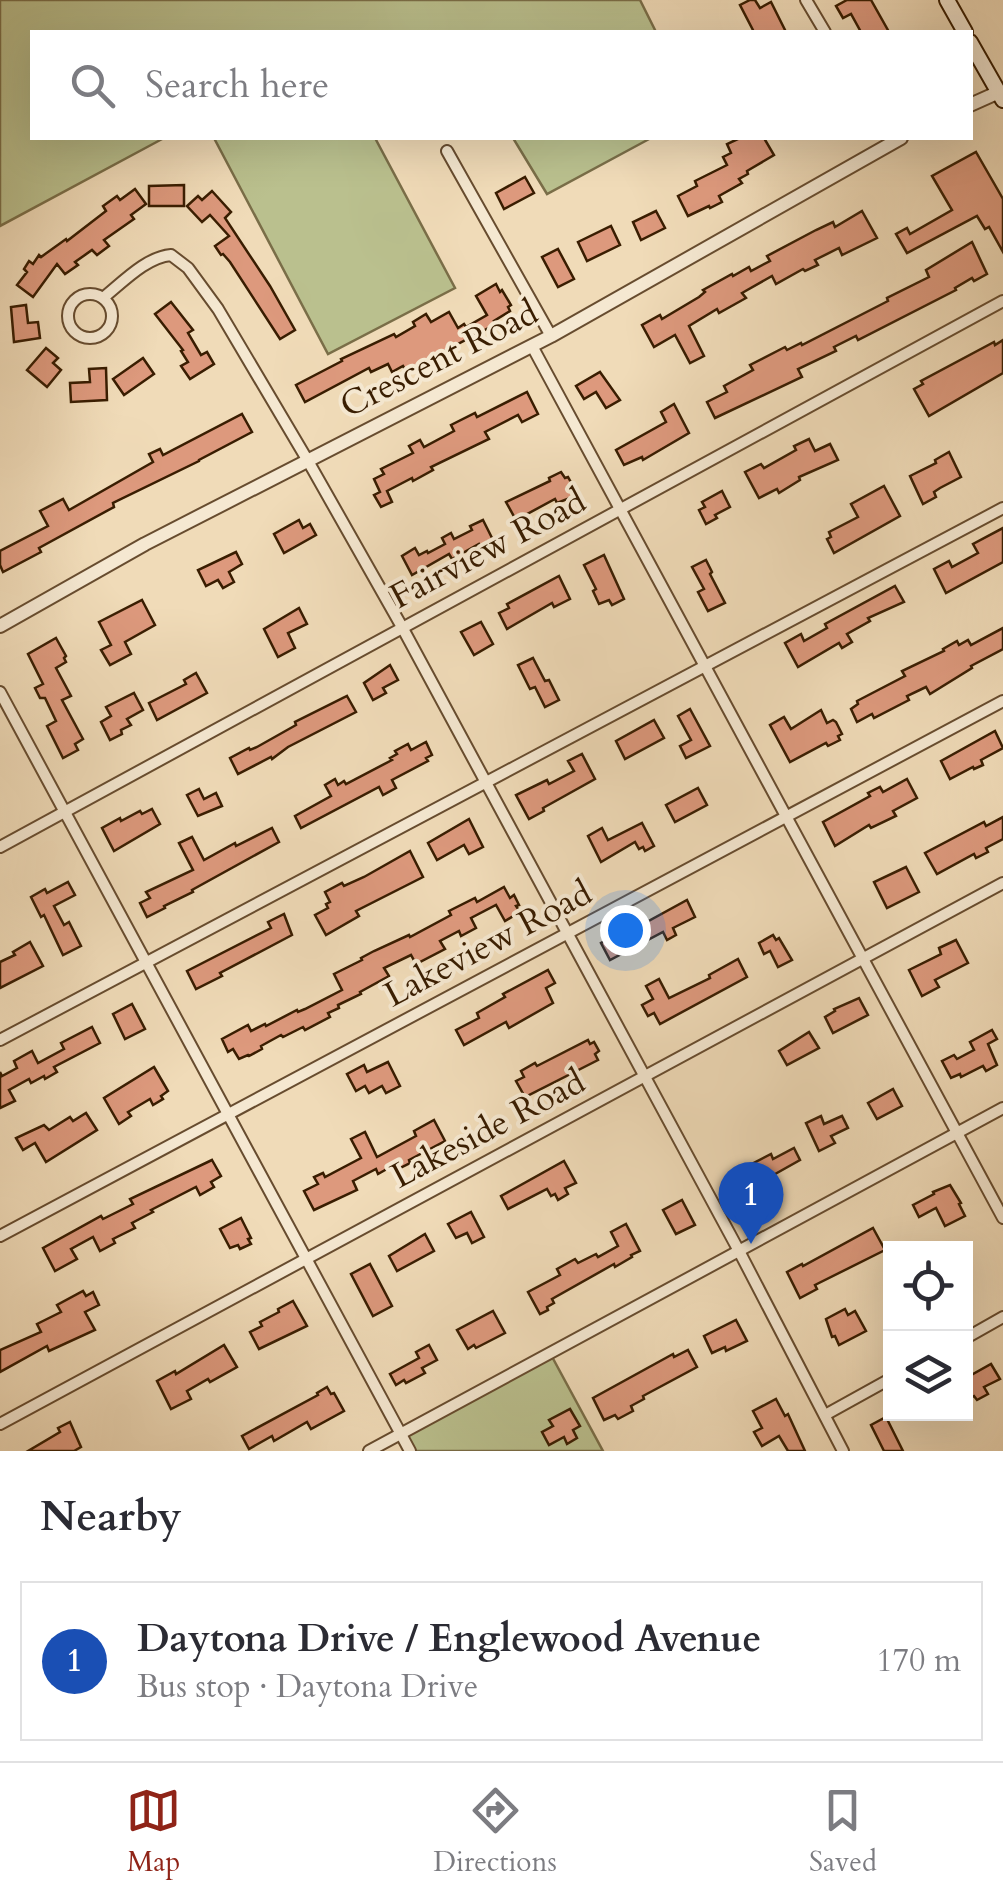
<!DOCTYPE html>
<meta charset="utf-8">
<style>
:root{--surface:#fff;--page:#f7f7f7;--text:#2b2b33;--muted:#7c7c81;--line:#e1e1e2;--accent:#8f2418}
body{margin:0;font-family:Cardo,serif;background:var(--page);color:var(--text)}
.controls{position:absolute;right:30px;bottom:30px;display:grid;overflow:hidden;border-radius:0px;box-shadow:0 10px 40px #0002}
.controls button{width:90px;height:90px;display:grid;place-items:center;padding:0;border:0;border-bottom:2px solid var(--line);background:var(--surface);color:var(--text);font:50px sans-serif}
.you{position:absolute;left:625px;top:930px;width:35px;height:35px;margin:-25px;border:8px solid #fff;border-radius:50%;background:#1a73e8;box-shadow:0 0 0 15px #1a73e833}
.badge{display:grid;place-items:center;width:65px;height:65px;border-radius:50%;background:var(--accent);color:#fff;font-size:32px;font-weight:700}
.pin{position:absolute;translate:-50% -82px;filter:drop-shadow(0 2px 5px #0008)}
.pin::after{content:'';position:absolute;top:52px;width:35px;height:30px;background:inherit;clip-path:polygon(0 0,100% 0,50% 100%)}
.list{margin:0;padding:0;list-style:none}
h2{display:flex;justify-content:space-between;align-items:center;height:130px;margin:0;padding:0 40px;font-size:42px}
h2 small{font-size:32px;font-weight:400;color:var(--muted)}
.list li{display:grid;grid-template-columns:65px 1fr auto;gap:30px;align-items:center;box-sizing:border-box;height:160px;margin:0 20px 20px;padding:0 20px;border:2px solid var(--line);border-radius:0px}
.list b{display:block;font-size:38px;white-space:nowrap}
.list p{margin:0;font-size:32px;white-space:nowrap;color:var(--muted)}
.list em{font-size:32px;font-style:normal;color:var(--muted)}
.icon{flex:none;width:55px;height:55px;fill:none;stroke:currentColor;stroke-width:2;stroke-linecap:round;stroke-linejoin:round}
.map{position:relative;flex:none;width:1003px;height:1451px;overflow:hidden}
.search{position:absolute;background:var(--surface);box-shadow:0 10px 40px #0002;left:30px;right:30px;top:30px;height:110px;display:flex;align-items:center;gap:25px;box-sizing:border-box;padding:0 35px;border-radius:0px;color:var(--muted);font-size:38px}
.sheet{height:310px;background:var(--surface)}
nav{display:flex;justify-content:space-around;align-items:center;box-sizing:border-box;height:140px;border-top:2px solid var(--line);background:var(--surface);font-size:28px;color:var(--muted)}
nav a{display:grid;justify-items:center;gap:5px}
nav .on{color:var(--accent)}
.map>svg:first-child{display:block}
</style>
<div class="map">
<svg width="1003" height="1451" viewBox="0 0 1003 1451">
<rect width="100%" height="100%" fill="#f0dbb8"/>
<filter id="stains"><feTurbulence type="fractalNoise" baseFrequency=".002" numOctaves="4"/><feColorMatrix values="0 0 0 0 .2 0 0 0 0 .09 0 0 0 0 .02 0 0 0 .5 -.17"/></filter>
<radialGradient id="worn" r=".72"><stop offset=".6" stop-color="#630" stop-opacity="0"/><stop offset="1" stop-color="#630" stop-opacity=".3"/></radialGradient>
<g fill="#bac08e" stroke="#7a6e48" stroke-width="2.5">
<path d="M 0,0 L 640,0 L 656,32 L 32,32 L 32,138 L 164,138 L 0,226 Z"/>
<path d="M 214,138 L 375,138 L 455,288 L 328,354 Z"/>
<path d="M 513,138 L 651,138 L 547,194 Z"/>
<path d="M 550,1353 L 603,1451 L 411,1451 L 401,1434 Z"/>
</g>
<g fill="#dd997d" stroke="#391d01" stroke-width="2.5">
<path d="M 750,0 L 755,0 L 760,8 L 771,2 L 786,32 L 754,32 L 740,5 Z"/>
<path d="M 847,0 L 871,0 L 889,32 L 861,32 L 851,14 L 843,18 L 836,6 Z"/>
<path d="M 740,138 L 764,138 L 774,155 L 747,171 L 748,174 L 739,179 L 742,183 L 719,196 L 722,202 L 710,208 L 709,206 L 688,216 L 678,196 L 697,186 L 695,181 L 727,165 L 723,157 L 731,153 L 727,144 Z"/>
<path d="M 976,152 L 1003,199 L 1003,252 L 989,227 L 985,229 L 977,216 L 907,253 L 896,234 L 907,228 L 910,234 L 952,210 L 932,176 Z"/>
<path d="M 525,177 L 534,193 L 504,209 L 496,193 Z"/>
<path d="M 184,185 L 184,206 L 149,206 L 149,186 Z"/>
<path d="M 135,189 L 146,204 L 131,215 L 134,219 L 104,240 L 109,246 L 97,255 L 92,250 L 75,262 L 78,265 L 65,274 L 57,264 L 33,297 L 17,285 L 27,272 L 24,269 L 29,261 L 33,264 L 39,255 L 41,257 L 66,239 L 67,241 L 106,211 L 103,206 L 117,196 L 120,200 Z"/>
<path d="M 212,191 L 231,212 L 225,218 L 270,286 L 295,330 L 280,339 L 230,262 L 223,254 L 221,255 L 215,246 L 229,236 L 210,215 L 202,222 L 187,206 L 198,196 L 202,200 Z"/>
<path d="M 656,211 L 665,228 L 641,240 L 633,222 Z"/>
<path d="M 862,211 L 877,238 L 842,255 L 839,248 L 815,260 L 818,265 L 805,271 L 803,269 L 776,284 L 772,276 L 742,293 L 746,298 L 719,313 L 717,309 L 689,326 L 704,356 L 690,363 L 675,335 L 654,347 L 642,325 L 660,315 L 662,319 L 699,297 L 705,292 L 703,290 L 732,274 L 733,276 L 749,267 L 751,271 L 770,261 L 767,256 L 816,230 L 833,222 L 835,227 Z"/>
<path d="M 611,226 L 620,245 L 587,261 L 578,242 Z"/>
<path d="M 972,242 L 987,274 L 974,281 L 972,278 L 955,288 L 956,290 L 858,340 L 856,336 L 834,347 L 836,351 L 798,369 L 802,377 L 715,418 L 707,402 L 727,392 L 724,386 L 753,370 L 750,365 L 785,347 L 787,350 L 801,343 L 802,345 L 888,301 L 887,298 L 929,277 L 926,270 Z"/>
<path d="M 558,249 L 574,279 L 558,287 L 542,257 Z"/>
<path d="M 496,284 L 500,292 L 502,290 L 511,305 L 508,307 L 510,311 L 494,321 L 496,324 L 406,371 L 403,366 L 392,372 L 388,364 L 371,372 L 369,368 L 305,402 L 296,385 L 342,361 L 341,359 L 394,334 L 396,337 L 415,326 L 413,322 L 426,314 L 431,322 L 449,312 L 458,328 L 464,324 L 466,327 L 487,315 L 476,296 Z"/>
<path d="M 171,302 L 193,330 L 188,333 L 201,355 L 207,352 L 214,364 L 190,379 L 181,366 L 188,362 L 181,351 L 183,350 L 155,314 Z"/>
<path d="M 26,305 L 28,323 L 38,322 L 40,338 L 14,342 L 11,307 Z"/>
<path d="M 1003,340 L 1003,373 L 929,416 L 914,389 L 923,384 L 921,381 L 994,342 L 995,345 Z"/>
<path d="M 46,348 L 58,358 L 53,363 L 61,370 L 47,387 L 27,370 Z"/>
<path d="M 143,358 L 154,374 L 124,395 L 113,379 Z"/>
<path d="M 106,368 L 107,400 L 71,402 L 70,383 L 90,382 L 89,369 Z"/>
<path d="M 600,372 L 620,400 L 606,408 L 596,392 L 584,399 L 576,386 Z"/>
<path d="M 527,392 L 538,414 L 522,422 L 518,415 L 485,432 L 489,439 L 431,467 L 433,470 L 413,481 L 412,478 L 387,491 L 392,502 L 381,507 L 374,495 L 380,492 L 374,479 L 384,474 L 381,469 L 413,453 L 409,446 L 420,440 L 424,447 L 454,431 L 451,425 L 475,413 L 477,417 Z"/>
<path d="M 674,404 L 689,433 L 643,460 L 642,457 L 624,465 L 616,450 L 666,422 L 661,412 Z"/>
<path d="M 242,414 L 252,432 L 199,460 L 199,461 L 113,503 L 114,507 L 39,548 L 41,552 L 3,572 L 0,565 L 0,551 L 48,526 L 40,511 L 63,499 L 69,510 L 153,462 L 149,454 L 160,449 L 163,455 Z"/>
<path d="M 809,439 L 815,451 L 830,444 L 838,460 L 799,477 L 800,480 L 779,493 L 777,489 L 759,498 L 745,472 L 761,464 L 764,468 L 796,450 L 794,446 Z"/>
<path d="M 949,452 L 961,477 L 940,488 L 934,492 L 936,497 L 923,504 L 910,476 L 936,463 L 935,460 Z"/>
<path d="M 561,472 L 565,478 L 568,477 L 578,495 L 557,503 L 555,499 L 516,520 L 506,502 L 550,481 L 549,478 Z"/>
<path d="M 884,486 L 900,516 L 834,553 L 827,539 L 831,537 L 829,532 L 858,517 L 851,504 Z"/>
<path d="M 722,491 L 730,507 L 715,515 L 717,518 L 706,524 L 699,510 L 705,507 L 702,502 Z"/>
<path d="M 299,520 L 303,528 L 310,524 L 316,535 L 284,553 L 274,534 Z"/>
<path d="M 483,520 L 495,544 L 483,550 L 479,544 L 452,559 L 449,554 L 412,575 L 402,556 L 415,548 L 419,555 L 427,551 L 428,553 L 445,544 L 442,538 L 451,533 L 454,539 L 472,530 L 470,526 Z"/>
<path d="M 1003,528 L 1003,562 L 946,593 L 934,569 L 949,561 L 952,567 L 978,553 L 973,544 Z"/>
<path d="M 236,552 L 242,564 L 229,572 L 234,582 L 223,588 L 218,580 L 206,586 L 198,570 Z"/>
<path d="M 604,555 L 624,599 L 612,605 L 609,600 L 599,604 L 593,591 L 596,589 L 584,565 Z"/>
<path d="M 706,560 L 712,572 L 710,574 L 725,603 L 708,611 L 698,592 L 704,589 L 692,567 Z"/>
<path d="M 559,576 L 570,599 L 554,607 L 552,603 L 507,629 L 499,613 L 509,608 L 507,604 Z"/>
<path d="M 895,586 L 904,602 L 868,618 L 870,621 L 847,634 L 852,642 L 842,648 L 839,643 L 798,667 L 785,643 L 801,634 L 804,641 L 827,628 L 825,624 Z"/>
<path d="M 142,600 L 155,625 L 125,642 L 131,654 L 110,665 L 101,650 L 111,645 L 99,622 Z"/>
<path d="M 299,608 L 307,624 L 288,633 L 295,648 L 278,657 L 264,629 Z"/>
<path d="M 481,622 L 493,644 L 474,655 L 461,632 Z"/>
<path d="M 1003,628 L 1003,649 L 971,666 L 972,668 L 930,694 L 926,687 L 907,696 L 909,700 L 874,718 L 872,714 L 857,722 L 851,709 L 858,704 L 857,701 L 905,676 L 902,671 L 944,651 L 943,649 L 957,641 L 959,645 L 968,640 L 971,645 Z"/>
<path d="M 56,638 L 66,656 L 64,658 L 66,662 L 56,668 L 71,696 L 62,700 L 83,739 L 75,744 L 78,750 L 63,758 L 47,726 L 56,721 L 45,698 L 40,698 L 35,688 L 43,684 L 28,654 Z"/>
<path d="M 533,658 L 545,681 L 549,680 L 559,700 L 545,707 L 535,687 L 530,689 L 518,665 Z"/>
<path d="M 390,665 L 398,680 L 383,688 L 386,693 L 373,700 L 364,683 Z"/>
<path d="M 196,673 L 207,693 L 157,720 L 149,703 L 186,684 L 184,680 Z"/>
<path d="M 134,693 L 143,710 L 127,719 L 131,725 L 121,730 L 122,734 L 110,740 L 101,722 L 111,716 L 106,707 Z"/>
<path d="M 347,696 L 356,712 L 288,747 L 272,759 L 271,757 L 238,774 L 230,758 L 249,748 L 250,750 L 257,747 L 296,725 L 295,722 Z"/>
<path d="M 690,709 L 710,746 L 686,758 L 680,746 L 691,740 L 678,716 Z"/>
<path d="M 821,710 L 827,723 L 833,720 L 836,722 L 842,734 L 838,736 L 840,740 L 828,746 L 826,743 L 790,762 L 770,725 L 784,717 L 791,729 Z"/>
<path d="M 654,720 L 664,738 L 625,759 L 616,741 Z"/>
<path d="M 995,731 L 1003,748 L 981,760 L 983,765 L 974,769 L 973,767 L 950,779 L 941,761 Z"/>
<path d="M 426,742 L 432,755 L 426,758 L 428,761 L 392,780 L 396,788 L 383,795 L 379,787 L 301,828 L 295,816 L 331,796 L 325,785 L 335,779 L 338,785 L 344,781 L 346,784 L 392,760 L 390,758 L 397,754 L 395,751 L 408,744 L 411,750 Z"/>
<path d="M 582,754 L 595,779 L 543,808 L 544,811 L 529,819 L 516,795 L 547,780 L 549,784 L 574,771 L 568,761 Z"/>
<path d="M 907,779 L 917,798 L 893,811 L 896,816 L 871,828 L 869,825 L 835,846 L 823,822 L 870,796 L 868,793 L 880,787 L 883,792 Z"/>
<path d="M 698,788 L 707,805 L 675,822 L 666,805 Z"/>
<path d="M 199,789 L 204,799 L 216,793 L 222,806 L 198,816 L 187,795 Z"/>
<path d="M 152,809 L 160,824 L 114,851 L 102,828 L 120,818 L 121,821 L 140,811 L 142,814 Z"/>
<path d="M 1003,817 L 1003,839 L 986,848 L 988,852 L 976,858 L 974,854 L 937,874 L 925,853 L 984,822 L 986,826 Z"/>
<path d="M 469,819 L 483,847 L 469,854 L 464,845 L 437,860 L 428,843 Z"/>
<path d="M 642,823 L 654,846 L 645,851 L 643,847 L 639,849 L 635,842 L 601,862 L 588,836 L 602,828 L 608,840 Z"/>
<path d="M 272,828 L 279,842 L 192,890 L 193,892 L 164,906 L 165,908 L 147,917 L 140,903 L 150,898 L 146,892 L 193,870 L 179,843 L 192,837 L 204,860 L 235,843 L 236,846 Z"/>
<path d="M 410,851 L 423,877 L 356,911 L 359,916 L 326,935 L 315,915 L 328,908 L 326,904 L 330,902 L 325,892 L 342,883 L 344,886 L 364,877 Z"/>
<path d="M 906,867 L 919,892 L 887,908 L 874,882 Z"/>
<path d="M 68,882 L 75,895 L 54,906 L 64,925 L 69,922 L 81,946 L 63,955 L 44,915 L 41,917 L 31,897 L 45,889 L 47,893 Z"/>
<path d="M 504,887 L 510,898 L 514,895 L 519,905 L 516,906 L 520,912 L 505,921 L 496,905 L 471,918 L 476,928 L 461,936 L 459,931 L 440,941 L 445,949 L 416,964 L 411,955 L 384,968 L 389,976 L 360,992 L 361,994 L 338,1005 L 339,1008 L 328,1013 L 330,1017 L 305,1030 L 303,1027 L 283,1037 L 281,1035 L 261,1046 L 262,1049 L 249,1056 L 248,1055 L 239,1059 L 233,1049 L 228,1052 L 222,1039 L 248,1025 L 251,1031 L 265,1024 L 266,1026 L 297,1010 L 298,1012 L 305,1009 L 342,990 L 334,974 L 362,960 L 361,958 L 374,951 L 409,935 L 410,937 L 451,915 L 449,911 L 475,898 L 477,902 Z"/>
<path d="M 687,900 L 695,917 L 673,928 L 676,935 L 667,940 L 663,932 L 610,960 L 601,943 L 641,920 L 643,924 Z"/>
<path d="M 284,914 L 292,935 L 220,973 L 222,976 L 196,989 L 187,971 L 271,928 L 268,922 Z"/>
<path d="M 773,935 L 776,940 L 779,938 L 792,960 L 778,967 L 770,951 L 764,954 L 759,943 Z"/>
<path d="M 956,940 L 968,963 L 935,980 L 939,987 L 922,996 L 909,970 L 941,954 L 939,948 Z"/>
<path d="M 30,942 L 43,966 L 0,988 L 0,962 L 15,955 L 13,952 Z"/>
<path d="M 738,959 L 747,977 L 660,1024 L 654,1013 L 648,1016 L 642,1005 L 653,999 L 646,986 L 659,979 L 669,998 L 710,978 L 709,975 Z"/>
<path d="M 548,970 L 555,983 L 546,988 L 553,1003 L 509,1028 L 506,1022 L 464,1045 L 456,1030 L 479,1018 L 477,1013 L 505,997 L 503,994 Z"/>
<path d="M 859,998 L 868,1015 L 833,1033 L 825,1017 L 835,1011 L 834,1009 Z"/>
<path d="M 132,1004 L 145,1029 L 125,1039 L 113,1014 Z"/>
<path d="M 92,1027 L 100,1043 L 54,1067 L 57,1072 L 45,1079 L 44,1076 L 31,1083 L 29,1079 L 9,1090 L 15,1101 L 0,1108 L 0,1072 L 2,1076 L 17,1068 L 14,1061 L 32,1051 L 38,1063 L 64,1049 L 61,1043 Z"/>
<path d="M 992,1030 L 997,1039 L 988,1044 L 997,1065 L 986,1071 L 983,1066 L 961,1077 L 960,1074 L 951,1078 L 942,1061 L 954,1055 L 957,1059 L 974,1050 L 970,1042 Z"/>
<path d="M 809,1032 L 819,1048 L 787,1065 L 779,1051 Z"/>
<path d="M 588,1040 L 590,1044 L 594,1042 L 599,1051 L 595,1054 L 598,1060 L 525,1097 L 516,1081 L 524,1077 L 521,1071 L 535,1063 L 537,1066 Z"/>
<path d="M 388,1062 L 400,1086 L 386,1093 L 382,1086 L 369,1093 L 365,1086 L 356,1091 L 347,1074 L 364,1065 L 367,1072 Z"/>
<path d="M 154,1067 L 168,1091 L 161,1096 L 163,1099 L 153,1105 L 150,1099 L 128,1112 L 131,1116 L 119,1124 L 104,1098 Z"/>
<path d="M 893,1089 L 902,1106 L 877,1119 L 868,1103 Z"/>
<path d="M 86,1113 L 97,1130 L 46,1162 L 35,1143 L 23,1150 L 16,1138 L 44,1125 L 49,1130 L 70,1117 L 73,1121 Z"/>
<path d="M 821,1116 L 824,1124 L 842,1116 L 848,1128 L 831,1136 L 835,1143 L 819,1151 L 806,1123 Z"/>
<path d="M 434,1120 L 445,1141 L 409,1160 L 410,1163 L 396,1170 L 394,1165 L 378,1174 L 376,1169 L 353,1181 L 357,1190 L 314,1210 L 304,1191 L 318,1184 L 314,1177 L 323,1173 L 325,1177 L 361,1158 L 351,1139 L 365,1132 L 377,1157 L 416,1136 L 414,1131 Z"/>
<path d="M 794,1148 L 800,1160 L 752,1187 L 742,1169 L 771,1154 L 773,1159 Z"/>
<path d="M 212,1160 L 221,1176 L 211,1182 L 214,1187 L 200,1195 L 196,1187 L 151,1210 L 153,1212 L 132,1223 L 135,1228 L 113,1239 L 115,1243 L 100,1251 L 93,1237 L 71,1249 L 77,1259 L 55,1271 L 43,1248 L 101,1216 L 103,1219 L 133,1204 L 130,1199 Z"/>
<path d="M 564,1161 L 576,1183 L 565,1188 L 568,1194 L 558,1200 L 555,1194 L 551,1196 L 547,1189 L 508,1209 L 501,1196 Z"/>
<path d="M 950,1185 L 961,1203 L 959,1204 L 965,1216 L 945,1226 L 936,1208 L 919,1217 L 913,1205 L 934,1194 L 933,1192 Z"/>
<path d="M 682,1200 L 695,1225 L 676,1234 L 663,1210 Z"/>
<path d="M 471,1212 L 484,1237 L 472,1243 L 467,1233 L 456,1238 L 448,1224 Z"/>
<path d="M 241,1218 L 251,1238 L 248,1239 L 251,1244 L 240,1249 L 238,1245 L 230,1248 L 220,1229 Z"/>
<path d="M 626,1224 L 640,1251 L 631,1255 L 632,1257 L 615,1267 L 614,1264 L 552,1299 L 554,1303 L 547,1307 L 548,1310 L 540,1314 L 528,1292 L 560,1275 L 557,1269 L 575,1259 L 578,1263 L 596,1254 L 598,1257 L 618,1246 L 611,1232 Z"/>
<path d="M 873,1228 L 885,1250 L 815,1285 L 817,1289 L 800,1298 L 787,1272 L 802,1264 L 803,1266 Z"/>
<path d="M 425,1234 L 434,1251 L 397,1271 L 389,1256 Z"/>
<path d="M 370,1264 L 392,1306 L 373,1316 L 351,1274 Z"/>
<path d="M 83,1291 L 86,1296 L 93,1292 L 99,1305 L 85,1312 L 95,1330 L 49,1351 L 47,1346 L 0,1372 L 0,1350 L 41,1332 L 37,1324 L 61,1312 L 57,1305 Z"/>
<path d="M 293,1301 L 307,1326 L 259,1349 L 250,1332 L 262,1326 L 260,1322 L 279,1312 L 278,1309 Z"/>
<path d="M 845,1309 L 848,1315 L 855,1311 L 866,1331 L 839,1345 L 835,1336 L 832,1337 L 826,1319 Z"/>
<path d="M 493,1311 L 505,1333 L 476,1348 L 474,1345 L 468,1349 L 457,1330 Z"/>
<path d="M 736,1320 L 747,1341 L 726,1351 L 725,1347 L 712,1353 L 704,1336 Z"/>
<path d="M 224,1345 L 237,1367 L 210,1382 L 208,1379 L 187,1391 L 191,1399 L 171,1409 L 157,1381 L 175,1371 L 176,1374 Z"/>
<path d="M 429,1345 L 437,1360 L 422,1368 L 425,1373 L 406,1383 L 404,1380 L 396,1385 L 390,1374 L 419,1358 L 416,1352 Z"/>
<path d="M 688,1350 L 697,1367 L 643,1396 L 644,1399 L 631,1406 L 633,1411 L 618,1419 L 615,1415 L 604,1420 L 593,1398 L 673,1354 L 674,1357 Z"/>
<path d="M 991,1364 L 1000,1379 L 984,1387 L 988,1394 L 977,1400 L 974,1396 L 966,1400 L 966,1378 Z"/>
<path d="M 327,1387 L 331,1394 L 334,1393 L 344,1411 L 311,1429 L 307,1422 L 274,1441 L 272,1436 L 249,1449 L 242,1436 L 318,1395 L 317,1393 Z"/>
<path d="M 776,1399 L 785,1416 L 788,1414 L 805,1451 L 788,1451 L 779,1436 L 762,1446 L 754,1432 L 762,1428 L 753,1411 Z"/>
<path d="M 570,1409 L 580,1426 L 573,1430 L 577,1438 L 567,1444 L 564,1437 L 549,1445 L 542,1432 L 553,1426 L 549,1420 Z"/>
<path d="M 886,1417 L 903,1451 L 884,1451 L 871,1425 Z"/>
<path d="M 70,1422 L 81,1447 L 74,1451 L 28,1451 L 60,1432 L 58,1428 Z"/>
</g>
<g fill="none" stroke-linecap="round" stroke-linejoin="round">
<g stroke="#674c2f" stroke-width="14">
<g id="minor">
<path d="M 806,0 L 825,32"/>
<path d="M 447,151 L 551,336"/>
<circle cx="90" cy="316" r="22"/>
<path d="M 103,298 C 122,283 146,257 171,255 L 188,268 L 218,309 L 308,461 L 402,627 L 739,1251 L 843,1451"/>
<path d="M 532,346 L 1003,1218"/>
<path d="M 0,692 L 410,1451"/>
<path d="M 0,847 L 1003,301"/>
<path d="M 0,1040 L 1003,508"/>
<path d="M 0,1236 L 1003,701"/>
<path d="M 966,1338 L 1003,1317"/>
<path d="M 825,1415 L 890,1379"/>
<path d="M 0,1424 L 1003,883"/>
<path d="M 369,1451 L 1003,1108"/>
</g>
</g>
<g stroke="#674c2f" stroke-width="16">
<g id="tertiary">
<path d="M 970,105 L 999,92"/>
<path d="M 0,626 L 145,544 L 551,336 L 901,138"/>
</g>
</g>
<g stroke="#391d01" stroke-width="18">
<g id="secondary">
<path d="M 947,0 L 965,32"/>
<path d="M 970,42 L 1003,100"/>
</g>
</g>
<use href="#minor" stroke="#f5e8d1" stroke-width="10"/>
<use href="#tertiary" stroke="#f5e8d1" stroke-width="12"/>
<use href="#secondary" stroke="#f5e8d1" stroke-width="14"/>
</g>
<g text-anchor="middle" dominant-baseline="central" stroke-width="8" stroke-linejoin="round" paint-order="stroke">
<g font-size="35" fill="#391d01" stroke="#f5e8d1">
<text transform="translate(439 359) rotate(-27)">Crescent Road</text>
<text transform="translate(488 549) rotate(-28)">Fairview Road</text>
<text transform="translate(488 944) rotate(-28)">Lakeview Road</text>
<text transform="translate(488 1129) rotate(-28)">Lakeside Road</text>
</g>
</g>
<rect width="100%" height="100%" filter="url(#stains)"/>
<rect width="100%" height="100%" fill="url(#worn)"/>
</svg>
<div class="controls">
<button><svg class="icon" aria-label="locate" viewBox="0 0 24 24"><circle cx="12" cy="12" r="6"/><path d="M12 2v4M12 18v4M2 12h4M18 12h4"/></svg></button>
<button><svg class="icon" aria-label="layers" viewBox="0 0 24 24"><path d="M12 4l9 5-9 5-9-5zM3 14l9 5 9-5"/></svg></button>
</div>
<div class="you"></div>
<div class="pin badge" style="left:751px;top:1244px;background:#1a4fb4">1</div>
<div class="search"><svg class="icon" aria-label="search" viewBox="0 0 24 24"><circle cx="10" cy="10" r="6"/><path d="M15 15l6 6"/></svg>Search here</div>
</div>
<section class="sheet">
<h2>Nearby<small></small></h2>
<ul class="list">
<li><span class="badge" style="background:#1a4fb4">1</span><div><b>Daytona Drive / Englewood Avenue</b><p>Bus stop · Daytona Drive</p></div><em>170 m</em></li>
</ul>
</section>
<nav>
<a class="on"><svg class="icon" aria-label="map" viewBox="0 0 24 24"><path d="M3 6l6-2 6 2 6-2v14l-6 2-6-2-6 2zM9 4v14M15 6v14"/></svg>Map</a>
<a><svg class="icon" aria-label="directions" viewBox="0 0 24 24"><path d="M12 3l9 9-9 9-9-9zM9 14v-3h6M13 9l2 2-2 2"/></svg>Directions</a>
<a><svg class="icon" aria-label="saved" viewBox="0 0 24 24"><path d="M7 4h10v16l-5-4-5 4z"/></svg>Saved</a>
</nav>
